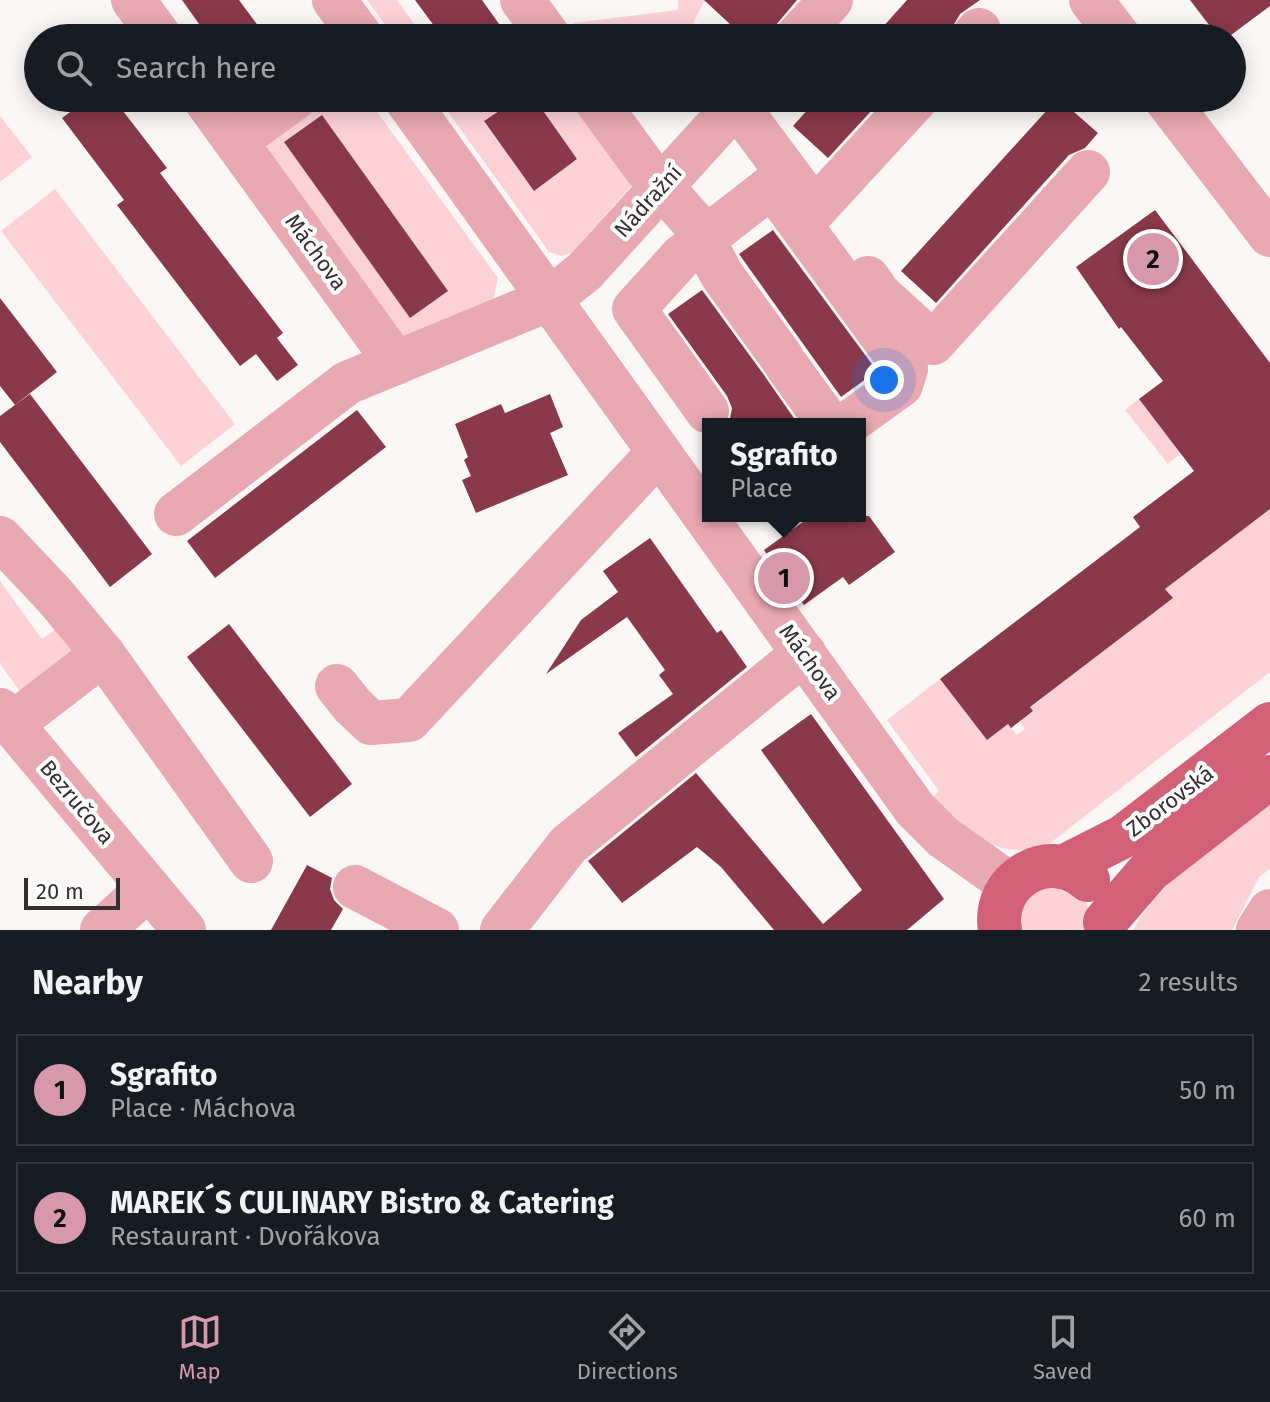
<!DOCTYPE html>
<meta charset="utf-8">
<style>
:root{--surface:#171b24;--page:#20242c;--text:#f1f3f6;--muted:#9ea1a6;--line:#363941;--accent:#d798ac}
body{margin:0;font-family:"Fira Sans",sans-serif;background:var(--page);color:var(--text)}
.scale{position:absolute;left:24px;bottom:20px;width:96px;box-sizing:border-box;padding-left:8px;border:4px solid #362d2e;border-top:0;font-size:22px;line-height:28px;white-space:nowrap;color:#362d2e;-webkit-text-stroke:6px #fff;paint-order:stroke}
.you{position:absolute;left:884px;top:380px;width:28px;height:28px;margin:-20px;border:6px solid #fff;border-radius:50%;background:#1a73e8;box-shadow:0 0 0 12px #1a73e833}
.badge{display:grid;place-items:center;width:52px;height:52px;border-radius:50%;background:var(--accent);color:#111;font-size:26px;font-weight:700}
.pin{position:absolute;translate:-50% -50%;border:4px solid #fff;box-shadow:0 2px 8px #0006}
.popup{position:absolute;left:702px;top:418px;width:164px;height:104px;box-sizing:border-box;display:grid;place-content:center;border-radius:0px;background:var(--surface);filter:drop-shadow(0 2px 6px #0005);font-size:26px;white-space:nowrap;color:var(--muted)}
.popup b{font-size:30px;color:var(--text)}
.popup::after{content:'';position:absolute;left:50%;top:100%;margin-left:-16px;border:16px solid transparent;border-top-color:var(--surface)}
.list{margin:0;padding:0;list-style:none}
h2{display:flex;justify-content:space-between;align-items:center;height:104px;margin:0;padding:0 32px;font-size:34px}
h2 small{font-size:26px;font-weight:400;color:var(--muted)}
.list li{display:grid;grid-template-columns:52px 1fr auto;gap:24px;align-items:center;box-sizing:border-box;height:112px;margin:0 16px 16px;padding:0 16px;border:2px solid var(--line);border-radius:0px}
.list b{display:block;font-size:30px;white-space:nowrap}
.list p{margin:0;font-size:26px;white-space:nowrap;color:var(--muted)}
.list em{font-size:26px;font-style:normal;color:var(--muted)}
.icon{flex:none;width:44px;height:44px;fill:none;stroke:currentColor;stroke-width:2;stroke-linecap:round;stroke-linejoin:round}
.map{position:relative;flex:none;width:1270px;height:930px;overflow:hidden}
.search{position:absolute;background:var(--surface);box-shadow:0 4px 20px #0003;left:24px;right:24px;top:24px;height:88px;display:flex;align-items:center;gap:20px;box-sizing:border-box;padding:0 28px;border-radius:44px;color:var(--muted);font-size:30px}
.sheet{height:360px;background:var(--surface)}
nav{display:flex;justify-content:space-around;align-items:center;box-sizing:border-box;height:112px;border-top:2px solid var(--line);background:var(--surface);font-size:22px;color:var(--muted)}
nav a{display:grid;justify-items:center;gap:4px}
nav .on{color:var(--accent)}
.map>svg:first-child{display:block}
</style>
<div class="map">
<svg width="1270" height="930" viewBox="0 0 1270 930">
<rect width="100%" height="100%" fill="#fcf7f7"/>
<g fill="#fdd2d7">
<path d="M 367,0 L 397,0 L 424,38 L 395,38 Z"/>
<path d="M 678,0 L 705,0 L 693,23 L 702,31 L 697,38 L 563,38 L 574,23 L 678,10 Z"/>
<path d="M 325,98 L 367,98 L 498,278 L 494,297 L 487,309 L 404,338 L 258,147 Z"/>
<path d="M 438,98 L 494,98 L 502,109 L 484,122 L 534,190 L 577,159 L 533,98 L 579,98 L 637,179 L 572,253 L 561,256 L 549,252 Z"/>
<path d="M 0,116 L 32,157 L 0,182 Z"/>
<path d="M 55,189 L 235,424 L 181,466 L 1,231 Z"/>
<path d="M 1139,399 L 1179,451 L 1179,455 L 1168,464 L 1125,410 Z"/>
<path d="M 1270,503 L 1270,672 L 1044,848 C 987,857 971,833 931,799 L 939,791 L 887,720 L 940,679 L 987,740 L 1008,724 L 1017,735 L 1025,729 L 1020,722 L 1033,711 L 1030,707 L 1172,597 L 1163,586 Z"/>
<path d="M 0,581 L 42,639 L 62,625 L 71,636 L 73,655 L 23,691 L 19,690 L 0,664 Z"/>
<path d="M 1270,795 L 1270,869 L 1259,877 L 1232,930 L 1133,930 C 1166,874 1221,837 1270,795 Z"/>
<path d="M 1042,881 L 1084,897 L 1091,915 L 1089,930 L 1015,930 L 1014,914 Z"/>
</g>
<g fill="#89394a">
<path d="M 182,0 L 239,0 L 267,38 L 209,38 Z"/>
<path d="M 415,0 L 482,0 L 509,38 L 443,38 Z"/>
<path d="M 704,0 L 797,0 L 765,38 L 745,38 Z"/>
<path d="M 907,0 L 980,0 L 960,14 L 946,38 L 873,38 Z"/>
<path d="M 1190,0 L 1270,0 L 1270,6 L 1227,38 L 1219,38 Z"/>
<path d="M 89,98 L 113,98 L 167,168 L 160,173 L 283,333 L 277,338 L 298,365 L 277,381 L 256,354 L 240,366 L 117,205 L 124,200 L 62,118 Z"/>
<path d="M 494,98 L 534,98 L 577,159 L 534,191 L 484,121 L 502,109 Z"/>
<path d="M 818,98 L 883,98 L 828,158 L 793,126 Z"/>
<path d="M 1058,98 L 1098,133 L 1085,148 L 1069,155 L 936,303 L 901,271 Z"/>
<path d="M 322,115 L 448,291 L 410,318 L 284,142 Z"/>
<path d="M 1155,210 L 1270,363 L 1270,509 L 1165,589 L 1173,598 L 1030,707 L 1033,711 L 1011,728 L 1008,724 L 987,740 L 940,679 L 1140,527 L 1133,517 L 1194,471 L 1139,399 L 1163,381 L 1121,327 L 1119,329 L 1076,267 Z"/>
<path d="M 773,230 L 877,371 L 841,397 L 739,254 Z"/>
<path d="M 702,290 L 764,375 L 798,424 L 734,424 L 730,419 L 732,408 L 727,396 L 668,314 Z"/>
<path d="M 0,298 L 57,372 L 15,405 L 0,386 Z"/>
<path d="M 30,394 L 152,554 L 110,587 L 0,442 L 0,416 Z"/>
<path d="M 550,394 L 563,427 L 550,433 L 568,475 L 476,513 L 462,480 L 471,476 L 464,460 L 468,457 L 455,424 L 501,404 L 505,413 Z"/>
<path d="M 357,410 L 386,447 L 215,578 L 187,541 Z"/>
<path d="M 811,516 L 869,516 L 895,552 L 849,585 L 843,577 L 804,605 L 764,550 Z"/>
<path d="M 650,538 L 717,633 L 721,630 L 747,667 L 636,757 L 618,733 L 673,694 L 659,675 L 665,670 L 627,617 L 546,674 L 581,620 L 618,592 L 603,571 Z"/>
<path d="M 229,624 L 352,784 L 310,817 L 187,657 Z"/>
<path d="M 811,714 L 944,899 L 907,930 L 774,930 L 721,867 L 697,847 L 622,903 L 588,861 L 696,773 L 823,924 L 862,890 L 761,750 Z"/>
<path d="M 307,865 L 332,878 L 330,889 L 334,900 L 343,909 L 331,930 L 271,930 Z"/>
</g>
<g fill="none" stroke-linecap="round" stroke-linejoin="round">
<g stroke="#e9a9b2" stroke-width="44">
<path d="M 133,0 L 161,38"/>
<path d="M 334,0 L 362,38"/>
<path d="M 522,0 L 550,38"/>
<path d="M 1091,0 L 1120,38"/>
<path d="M 796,38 L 831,0"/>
<path d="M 972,38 L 979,30"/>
<path d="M 204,98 L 396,363"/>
<path d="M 405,98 L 915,809 L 943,837 L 1011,885"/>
<path d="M 594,98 L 646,169 L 694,223 L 722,275 L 782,358"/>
<path d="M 1165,98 L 1270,235"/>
<path d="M 736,104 L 809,202"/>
<path d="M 236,141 L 295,98"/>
<path d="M 815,209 L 917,98"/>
<path d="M 868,278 L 879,294 L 933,343 L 1088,172"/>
<path d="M 787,366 L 829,424"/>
<path d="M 707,411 L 634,309 L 682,256 L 772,186 L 906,369 L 901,385 L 847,424"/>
<path d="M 176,514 L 347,383 L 550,299 L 585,271 L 742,98"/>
<path d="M 0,538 L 54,595 L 103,654 L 251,861"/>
<path d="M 337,686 L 352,705 L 371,723 L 409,720 L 659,452"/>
<path d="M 0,710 L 184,930"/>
<path d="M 12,724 L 103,654"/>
<path d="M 355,887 L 437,930"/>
<path d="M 102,930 L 149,888"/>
<path d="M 502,930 L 568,845 L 804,653"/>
<path d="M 1258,930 L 1270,911"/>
</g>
<g stroke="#d26177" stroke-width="44">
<path d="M 1063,867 L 1124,836 L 1270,724"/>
<path d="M 1105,922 L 1150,870 L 1270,777"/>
<path d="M 1000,930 C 991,879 1050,846 1088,880"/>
</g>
</g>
<g text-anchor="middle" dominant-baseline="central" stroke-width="8" stroke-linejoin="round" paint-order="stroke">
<g font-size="22" fill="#362d2e" stroke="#fff">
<text transform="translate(648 201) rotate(-48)">Nádražní</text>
<text transform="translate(316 252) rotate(54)">Máchova</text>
<text transform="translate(810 662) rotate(54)">Máchova</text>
<text transform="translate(1170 801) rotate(-37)">Zborovská</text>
<text transform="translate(77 802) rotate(50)">Bezručova</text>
</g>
</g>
</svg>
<div class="scale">20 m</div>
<div class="you"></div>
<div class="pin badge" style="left:784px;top:578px">1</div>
<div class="popup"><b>Sgrafito</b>Place</div>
<div class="pin badge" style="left:1153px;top:259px">2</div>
<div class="search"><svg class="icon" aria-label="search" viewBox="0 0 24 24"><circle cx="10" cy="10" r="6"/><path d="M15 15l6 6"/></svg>Search here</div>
</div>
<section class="sheet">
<h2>Nearby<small>2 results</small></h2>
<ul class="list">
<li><span class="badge">1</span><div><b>Sgrafito</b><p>Place · Máchova</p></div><em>50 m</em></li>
<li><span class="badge">2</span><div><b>MAREK´S CULINARY Bistro &amp; Catering</b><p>Restaurant · Dvořákova</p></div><em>60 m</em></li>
</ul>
</section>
<nav>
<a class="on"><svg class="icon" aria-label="map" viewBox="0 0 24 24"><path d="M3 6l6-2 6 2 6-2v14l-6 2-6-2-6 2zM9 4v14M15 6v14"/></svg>Map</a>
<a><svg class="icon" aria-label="directions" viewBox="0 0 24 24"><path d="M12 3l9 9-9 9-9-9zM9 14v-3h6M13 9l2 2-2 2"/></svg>Directions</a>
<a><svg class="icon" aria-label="saved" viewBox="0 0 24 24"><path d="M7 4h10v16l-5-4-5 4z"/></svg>Saved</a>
</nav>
